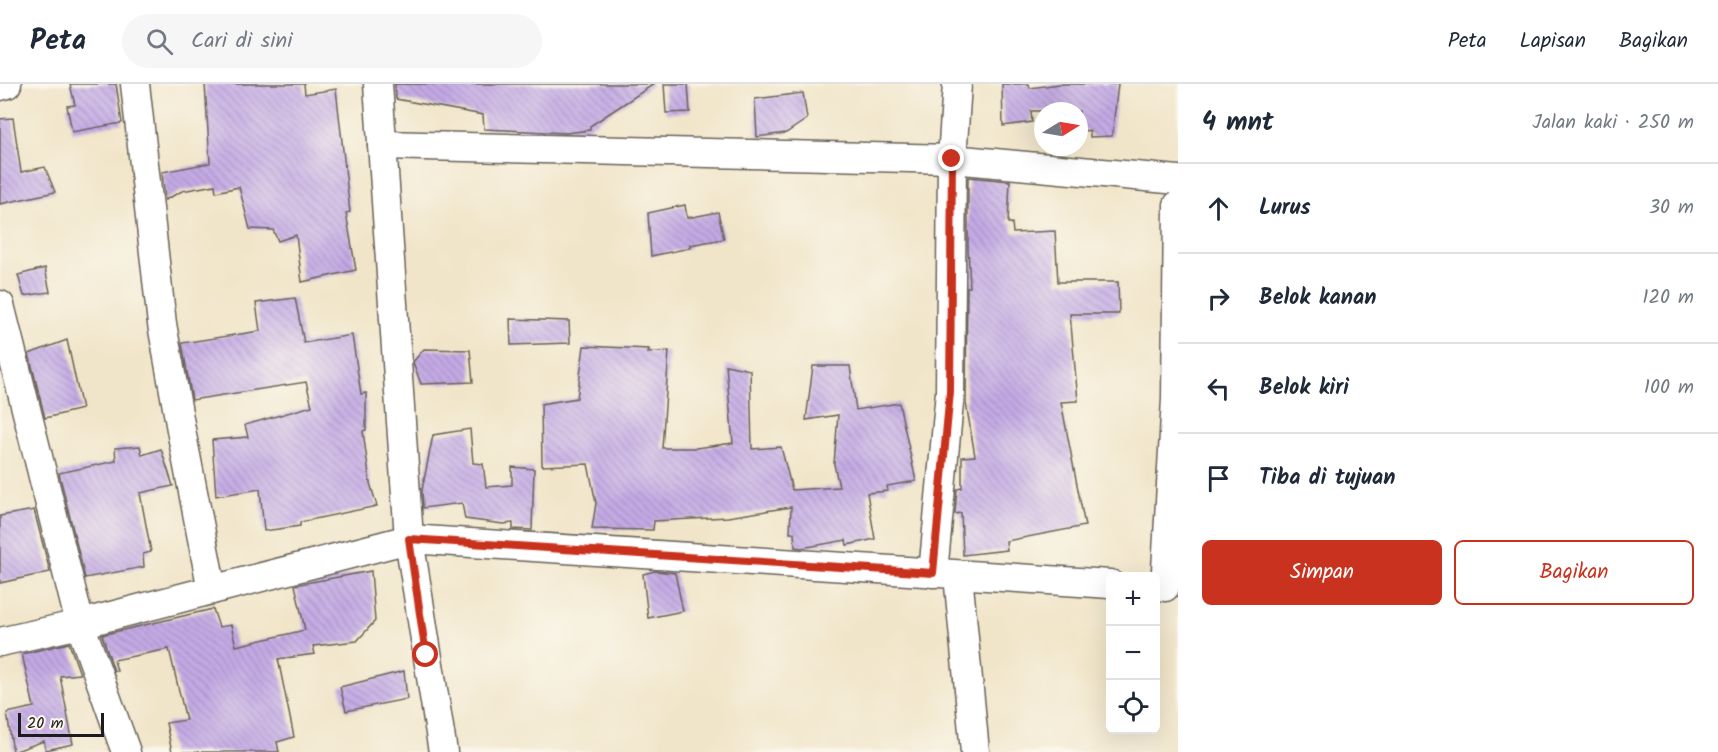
<!DOCTYPE html>
<html lang="id">
<meta charset="utf-8">
<style>
:root{--surface:#fff;--page:#f6f6f7;--text:#1f2937;--muted:#747a83;--line:#e0e1e3;--accent:#c8321e}
body{margin:0;font-family:Kalam,sans-serif;background:var(--page);color:var(--text)}
.controls{position:absolute;right:18px;bottom:18px;display:grid;overflow:hidden;border-radius:9px;box-shadow:0 6px 24px #0002}
.controls button{width:54px;height:54px;display:grid;place-items:center;padding:0;border:0;border-bottom:2px solid var(--line);background:var(--surface);color:var(--text);font:30px sans-serif}
.compass{position:absolute;left:1034px;top:18px;width:54px;height:54px;border-radius:50%;background:var(--surface);box-shadow:0 6px 24px #0002;rotate:79deg}
.scale{position:absolute;left:18px;bottom:15px;width:86px;box-sizing:border-box;padding-left:6px;border:3px solid #1c1c1c;border-top:0;font-size:16px;line-height:21px;white-space:nowrap;color:#1c1c1c;-webkit-text-stroke:4px #fbf7ec;paint-order:stroke}
.stop{position:absolute;width:18px;height:18px;margin:-14px;border:4px solid #c8321e;border-radius:50%;background:#fff}
.stop.end{background:#c8321e;border-color:#fff;box-shadow:0 2px 6px #0008}
.list{margin:0;padding:0;list-style:none}
h2{display:flex;justify-content:space-between;align-items:center;height:78px;margin:0;padding:0 24px;font-size:26px}
h2 small{font-size:20px;font-weight:400;color:var(--muted)}
.list li{display:grid;grid-template-columns:39px 1fr auto;gap:18px;align-items:center;box-sizing:border-box;height:90px;padding:0 24px;border-top:2px solid var(--line)}
.list b{display:block;font-size:22px;white-space:nowrap}
.list em{font-size:20px;font-style:normal;color:var(--muted)}
.actions{display:flex;gap:12px;padding:18px 24px}
.actions a{flex:1;padding:14px 0;border:2px solid var(--accent);border-radius:9px;text-align:center;font-size:21px;color:var(--accent)}
.actions .main{background:var(--accent);color:#fff}
.icon{flex:none;width:33px;height:33px;fill:none;stroke:currentColor;stroke-width:2;stroke-linecap:round;stroke-linejoin:round}
.map{position:relative;flex:none;width:1178px;height:668px;overflow:hidden}
header{display:flex;align-items:center;gap:36px;box-sizing:border-box;height:84px;padding:0 30px;background:var(--surface);border-bottom:2px solid var(--line)}
header strong{font-size:28px}
nav{display:flex;gap:33px;margin-inline-start:auto;font-size:21px}
.search{width:420px;height:54px;background:var(--page);display:flex;align-items:center;gap:15px;box-sizing:border-box;padding:0 21px;border-radius:33px;color:var(--muted);font-size:22px}
main{display:flex}
aside{flex:1;background:var(--surface)}
.map>svg:first-child{display:block}
</style>
<header>
<strong>Peta</strong>
<div class="search"><svg class="icon" aria-label="search" viewBox="0 0 24 24"><circle cx="10" cy="10" r="6"/><path d="M15 15l6 6"/></svg>Cari di sini</div>
<nav><a>Peta</a><a>Lapisan</a><a>Bagikan</a></nav>
</header>
<main>
<div class="map">
<svg width="1178" height="668" viewBox="0 0 1178 668">
<defs>
<pattern id="building-back-hatch" width="6" height="6" patternUnits="userSpaceOnUse" patternTransform="scale(1.5)"><rect width="6" height="6" fill="#c5abe6"/><path d="M-1 5l2 2M0 0l6 6M5-1l2 2" fill="none" stroke="#9f8aba"/></pattern>
</defs>
<rect width="100%" height="100%" fill="#fbf7ec"/>
<filter id="ink" filterUnits="userSpaceOnUse"><feTurbulence type="fractalNoise" baseFrequency=".0167" numOctaves="2"/><feDisplacementMap in="SourceGraphic" scale="12" xChannelSelector="R" yChannelSelector="G"/><feConvolveMatrix kernelMatrix="1 2 1 2 8 2 1 2 1" color-interpolation-filters="sRGB"/></filter>
<filter id="wash" filterUnits="userSpaceOnUse"><feTurbulence type="fractalNoise" baseFrequency=".008" numOctaves="4" result="noise"/><feDisplacementMap in="SourceGraphic" scale="24" xChannelSelector="R" yChannelSelector="G"/><feGaussianBlur stdDeviation="1.35" result="paint"/><feColorMatrix in="noise" values="0 0 0 0 0 0 0 0 0 0 0 0 0 0 0 0 0 1.4 0 .05"/><feComposite in="paint" operator="in"/></filter>
<g filter="url(#wash)">
<rect width="100%" height="100%" fill="#f1e5c9"/>
<g id="blocks">
<g fill="url(#building-back-hatch)">
<path d="M 70,0 L 116,0 L 122,39 L 72,48 L 67,22 L 75,21 Z"/>
<path d="M 205,0 L 304,0 L 305,10 L 336,5 L 350,128 L 346,129 L 356,186 L 302,198 L 296,151 L 278,157 L 273,146 L 250,145 L 239,103 L 216,108 L 215,101 L 182,107 L 165,116 L 162,88 L 210,79 Z"/>
<path d="M 395,0 L 654,0 L 590,42 L 590,46 L 566,49 L 484,45 L 483,31 L 396,15 Z"/>
<path d="M 664,0 L 688,0 L 690,28 L 666,29 Z"/>
<path d="M 1002,0 L 1029,0 L 1030,4 L 1060,0 L 1118,0 L 1112,52 L 1090,53 L 1090,47 L 1079,46 L 1079,27 L 1031,27 L 1032,38 L 1003,42 Z"/>
<path d="M 803,9 L 807,35 L 786,49 L 757,53 L 755,15 Z"/>
<path d="M 13,34 L 21,88 L 45,83 L 55,108 L 0,120 L 0,35 Z"/>
<path d="M 968,93 L 1010,97 L 1008,139 L 1012,139 L 1013,149 L 1055,147 L 1058,198 L 1118,198 L 1119,230 L 1070,230 L 1078,317 L 1061,318 L 1085,442 L 1006,457 L 1007,466 L 963,471 L 961,429 L 955,430 L 957,405 L 962,404 L 962,373 L 975,372 L 966,319 L 967,203 L 970,203 L 968,164 Z"/>
<path d="M 685,121 L 687,134 L 718,128 L 724,155 L 690,161 L 690,164 L 651,172 L 648,129 Z"/>
<path d="M 45,184 L 50,208 L 24,212 L 18,191 Z"/>
<path d="M 295,214 L 304,259 L 352,251 L 361,310 L 366,309 L 366,346 L 363,347 L 370,399 L 377,422 L 300,438 L 300,442 L 264,447 L 260,405 L 216,412 L 212,356 L 248,353 L 245,341 L 312,322 L 306,298 L 192,316 L 182,259 L 260,247 L 256,219 Z"/>
<path d="M 510,235 L 569,237 L 570,259 L 511,261 Z"/>
<path d="M 67,256 L 82,325 L 45,334 L 29,270 Z"/>
<path d="M 584,262 L 649,265 L 648,269 L 669,267 L 662,364 L 696,364 L 733,359 L 726,281 L 750,286 L 752,365 L 781,363 L 792,406 L 839,403 L 834,380 L 838,331 L 806,336 L 813,282 L 850,282 L 856,326 L 899,319 L 916,397 L 887,402 L 888,407 L 867,409 L 875,455 L 847,461 L 846,456 L 802,464 L 795,463 L 794,449 L 790,449 L 791,423 L 728,433 L 654,437 L 653,446 L 592,445 L 596,419 L 588,380 L 542,382 L 541,320 L 577,314 Z"/>
<path d="M 424,265 L 470,266 L 473,298 L 421,300 L 413,278 Z"/>
<path d="M 470,345 L 473,379 L 483,380 L 486,403 L 512,401 L 512,383 L 534,385 L 532,446 L 513,445 L 513,439 L 503,440 L 465,435 L 462,419 L 423,424 L 422,406 L 433,351 Z"/>
<path d="M 140,362 L 142,371 L 161,365 L 173,402 L 140,409 L 151,468 L 143,470 L 144,483 L 85,494 L 59,389 L 116,377 L 115,364 Z"/>
<path d="M 34,426 L 50,488 L 0,499 L 0,432 Z"/>
<path d="M 371,487 L 375,537 L 357,557 L 313,562 L 315,570 L 278,575 L 294,653 L 277,658 L 279,668 L 172,668 L 166,639 L 186,636 L 169,565 L 114,576 L 117,587 L 114,587 L 102,551 L 213,525 L 219,543 L 231,541 L 236,562 L 305,546 L 295,501 Z"/>
<path d="M 655,487 L 675,489 L 683,527 L 648,534 L 643,490 Z"/>
<path d="M 69,559 L 80,590 L 60,592 L 73,660 L 46,666 L 44,657 L 13,668 L 7,629 L 34,623 L 22,570 Z"/>
<path d="M 404,587 L 407,615 L 346,627 L 340,603 Z"/>
</g>
</g>
</g>
<g filter="url(#ink)">
<use href="#blocks" fill-opacity="0" stroke="#676259" stroke-width="1.5"/>
<g fill="none" stroke-linecap="round" stroke-linejoin="round">
<g stroke="#676259" stroke-width="31">
<g id="minor">
<path d="M 135,0 L 162,240 L 182,351 L 212,506"/>
<path d="M 378,0 L 409,455 L 443,668"/>
<path d="M 0,2 L 7,0"/>
<path d="M 382,61 L 952,75 L 1178,96"/>
<path d="M 0,221 L 80,540 L 126,668"/>
<path d="M 933,489 L 950,308 L 952,75 L 957,0"/>
<path d="M 958,491 L 975,668"/>
<path d="M 1165,503 L 1176,315 L 1178,121"/>
<path d="M 0,558 L 80,540 L 409,455 L 1110,500"/>
</g>
</g>
<use href="#minor" stroke="#fff" stroke-width="28"/>
</g>
</g>
<g fill="none" stroke-linecap="round" stroke-linejoin="round" filter="url(#ink)">
<path stroke="#c8321e" stroke-width="8" d="M 426,571 L 409,455 L 933,489 L 950,308 L 952,75"/>
</g>
</svg>
<div class="controls">
<button>+</button>
<button>−</button>
<button><svg class="icon" aria-label="locate" viewBox="0 0 24 24"><circle cx="12" cy="12" r="6"/><path d="M12 2v4M12 18v4M2 12h4M18 12h4"/></svg></button>
</div>
<svg class="compass" viewBox="-18 -18 36 36"><path d="M0-13l5 13h-10z" fill="#e53935"/><path d="M0 13l5-13h-10z" fill="#747a83"/></svg>
<div class="scale">20 m</div>
<div class="stop" style="left:426px;top:571px"></div>
<div class="stop end" style="left:952px;top:75px"></div>
</div>
<aside>
<h2>4 mnt<small>Jalan kaki · 250 m</small></h2>
<ul class="list">
<li><svg class="icon" aria-label="ahead" viewBox="0 0 24 24"><path d="M12 20V5M6 11l6-6 6 6"/></svg><div><b>Lurus</b></div><em>30 m</em></li>
<li><svg class="icon" aria-label="right" viewBox="0 0 24 24"><path d="M7 20v-9h11M14 6l5 5-5 5"/></svg><div><b>Belok kanan</b></div><em>120 m</em></li>
<li><svg class="icon" aria-label="left" viewBox="0 0 24 24"><path d="M17 20v-9H6M10 6l-5 5 5 5"/></svg><div><b>Belok kiri</b></div><em>100 m</em></li>
<li><svg class="icon" aria-label="arrive" viewBox="0 0 24 24"><path d="M6 21V4h12l-3 4 3 4H6"/></svg><div><b>Tiba di tujuan</b></div></li>
</ul>
<div class="actions"><a class="main">Simpan</a><a>Bagikan</a></div>
</aside>
</main>
